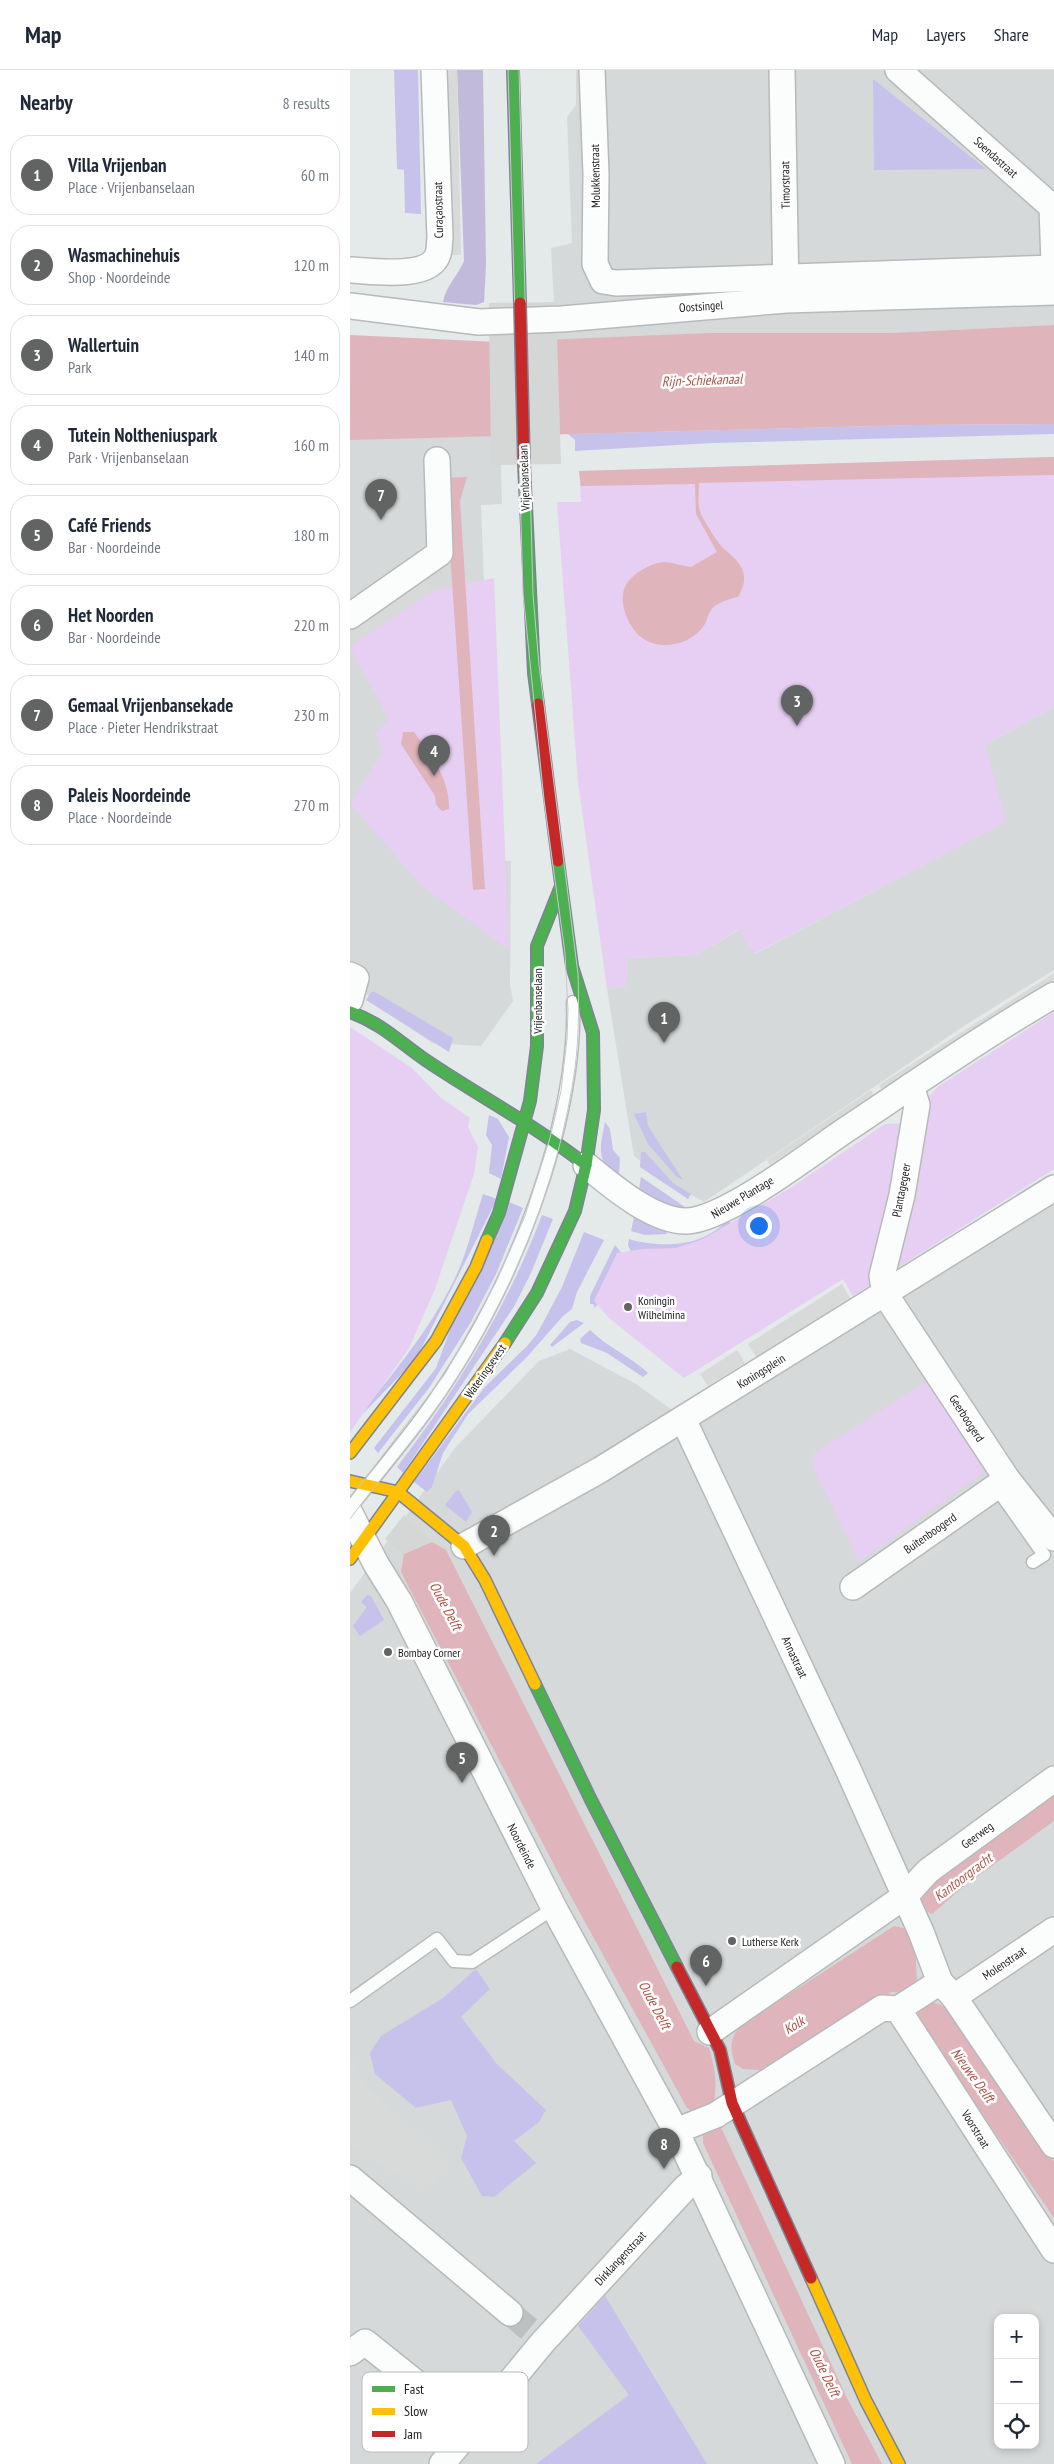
<!DOCTYPE html>
<meta charset="utf-8">
<style>
:root{--surface:#fff;--page:#f6f6f7;--text:#1f2937;--muted:#747a83;--line:#e0e1e3;--accent:#626464}
body{margin:0;font-family:"PT Sans Narrow",sans-serif;background:var(--page);color:var(--text)}
.controls{position:absolute;right:15px;bottom:15px;display:grid;overflow:hidden;border-radius:10px;box-shadow:0 2px 8px #0003}
.controls button{width:45px;height:45px;display:grid;place-items:center;padding:0;border:0;border-bottom:1px solid var(--line);background:var(--surface);color:var(--text);font:25px sans-serif}
.you{position:absolute;left:408px;top:1155px;width:18px;height:18px;margin:-12px;border:4px solid #fff;border-radius:50%;background:#1a73e8;box-shadow:0 0 0 8px #1a73e833}
.badge{display:grid;place-items:center;width:32px;height:32px;border-radius:50%;background:var(--accent);color:#fff;font-size:16px;font-weight:700}
.pin{position:absolute;translate:-50% -41px;filter:drop-shadow(0 1px 2px #0008)}
.pin::after{content:'';position:absolute;top:26px;width:18px;height:15px;background:inherit;clip-path:polygon(0 0,100% 0,50% 100%)}
.list{margin:0;padding:0;list-style:none}
h2{display:flex;justify-content:space-between;align-items:center;height:65px;margin:0;padding:0 20px;font-size:21px}
h2 small{font-size:16px;font-weight:400;color:var(--muted)}
.list li{display:grid;grid-template-columns:32px 1fr auto;gap:15px;align-items:center;box-sizing:border-box;height:80px;margin:0 10px 10px;padding:0 10px;border:1px solid var(--line);border-radius:20px}
.list b{display:block;font-size:19px;white-space:nowrap}
.list p{margin:0;font-size:16px;white-space:nowrap;color:var(--muted)}
.list em{font-size:16px;font-style:normal;color:var(--muted)}
.icon{flex:none;width:28px;height:28px;fill:none;stroke:currentColor;stroke-width:2;stroke-linecap:round;stroke-linejoin:round}
.map{position:relative;flex:none;width:704px;height:2394px;overflow:hidden}
header{display:flex;align-items:center;gap:30px;box-sizing:border-box;height:70px;padding:0 25px;background:var(--surface);border-bottom:1px solid var(--line)}
header strong{font-size:24px}
nav{display:flex;gap:28px;margin-inline-start:auto;font-size:18px}
main{display:flex}
aside{flex:1;background:var(--surface)}
.map>svg:first-child{display:block}
</style>
<header>
<strong>Map</strong>
<nav><a>Map</a><a>Layers</a><a>Share</a></nav>
</header>
<main>
<aside>
<h2>Nearby<small>8 results</small></h2>
<ul class="list">
<li><span class="badge">1</span><div><b>Villa Vrijenban</b><p>Place · Vrijenbanselaan</p></div><em>60 m</em></li>
<li><span class="badge">2</span><div><b>Wasmachinehuis</b><p>Shop · Noordeinde</p></div><em>120 m</em></li>
<li><span class="badge">3</span><div><b>Wallertuin</b><p>Park</p></div><em>140 m</em></li>
<li><span class="badge">4</span><div><b>Tutein Noltheniuspark</b><p>Park · Vrijenbanselaan</p></div><em>160 m</em></li>
<li><span class="badge">5</span><div><b>Café Friends</b><p>Bar · Noordeinde</p></div><em>180 m</em></li>
<li><span class="badge">6</span><div><b>Het Noorden</b><p>Bar · Noordeinde</p></div><em>220 m</em></li>
<li><span class="badge">7</span><div><b>Gemaal Vrijenbansekade</b><p>Place · Pieter Hendrikstraat</p></div><em>230 m</em></li>
<li><span class="badge">8</span><div><b>Paleis Noordeinde</b><p>Place · Noordeinde</p></div><em>270 m</em></li>
</ul>
</aside>
<div class="map">
<svg width="704" height="2394" viewBox="0 0 704 2394">
<rect width="100%" height="100%" fill="#e4e9ea"/>
<g fill="#d5d9d9" fill-rule="evenodd">
<path d="M 226,0 L 704,0 L 704,255 L 540,263 L 358,263 L 206,271 L 201,178 L 222,173 L 217,47 L 226,35 Z"/>
<path d="M 0,365 L 150,365 L 152,434 L 131,435 L 145,791 L 161,791 L 160,914 L 163,931 L 131,976 L 82,973 L 48,950 L 31,929 L 0,920 Z"/>
<path d="M 704,637 L 704,900 L 617,954 L 354,1132 L 311,1107 L 284,1086 L 257,919 L 276,916 L 277,888 L 346,885 L 389,860 L 405,884 L 655,752 L 635,675 Z"/>
<path d="M 704,1115 L 704,2394 L 0,2394 L 0,1523 L 105,1378 L 189,1291 L 220,1279 L 286,1314 L 322,1340 ZM 648,2248 L 685,2248 L 685,2375 L 648,2375 Z"/>
</g>
<g fill="#c6c2eb">
<path d="M 44,0 L 68,0 L 71,144 L 55,143 L 54,100 L 47,99 Z"/>
<path d="M 523,9 L 636,99 L 524,100 Z"/>
<path d="M 704,354 L 704,364 L 362,373 L 225,381 L 225,370 L 218,364 L 565,355 Z"/>
<path d="M 21,922 L 25,922 L 103,968 L 99,982 L 16,930 Z"/>
<path d="M 296,1042 L 298,1056 L 333,1110 L 327,1107 L 298,1074 L 284,1044 Z"/>
<path d="M 139,1045 L 148,1049 L 159,1067 L 151,1109 L 139,1103 L 142,1075 L 136,1065 Z"/>
<path d="M 255,1052 L 260,1059 L 263,1080 L 270,1088 L 269,1105 C 244,1093 251,1074 255,1052 Z"/>
<path d="M 291,1082 L 295,1082 L 323,1113 L 341,1124 L 338,1129 L 290,1097 Z"/>
<path d="M 291,1107 L 335,1137 L 335,1140 L 309,1132 L 289,1119 Z"/>
<path d="M 133,1124 L 147,1129 L 66,1289 L 1,1356 C 38,1309 77,1265 104,1210 C 117,1184 124,1152 133,1124 Z"/>
<path d="M 159,1132 L 173,1138 L 146,1204 L 121,1252 L 79,1318 L 28,1383 L 24,1378 L 86,1298 L 101,1257 Z"/>
<path d="M 285,1143 L 316,1162 L 317,1164 L 295,1165 L 281,1161 Z"/>
<path d="M 192,1145 L 203,1149 L 181,1203 L 165,1235 L 53,1403 L 47,1397 C 107,1319 157,1238 192,1145 Z"/>
<path d="M 379,1150 L 381,1155 L 361,1176 L 281,1182 L 278,1175 L 279,1169 C 301,1176 334,1177 356,1166 C 365,1162 372,1155 379,1150 Z"/>
<path d="M 234,1162 L 254,1170 L 227,1222 L 222,1239 L 213,1246 L 177,1287 L 118,1344 L 93,1383 L 82,1417 L 77,1422 L 64,1412 L 134,1318 L 177,1276 L 187,1264 L 212,1217 Z"/>
<path d="M 265,1175 L 273,1185 L 269,1197 L 245,1238 L 243,1234 L 240,1234 L 240,1226 Z"/>
<path d="M 227,1250 L 234,1253 L 202,1277 L 200,1275 L 220,1252 Z"/>
<path d="M 240,1260 C 257,1277 280,1286 298,1303 L 293,1307 L 257,1283 L 231,1273 L 230,1269 Z"/>
<path d="M 109,1420 L 122,1442 L 116,1452 L 95,1435 L 106,1421 Z"/>
<path d="M 17,1525 L 21,1526 L 34,1550 L 10,1566 L 3,1556 L 17,1537 L 11,1532 Z"/>
<path d="M 126,1899 L 140,1919 L 111,1947 L 147,1994 L 196,2040 L 189,2052 L 164,2071 L 186,2093 L 144,2127 L 132,2126 L 111,2088 L 117,2066 L 101,2030 L 66,2038 L 25,2004 L 20,1983 L 31,1966 L 93,1928 Z"/>
<path d="M 255,2226 L 357,2394 L 186,2394 L 279,2325 L 228,2256 Z"/>
</g>
<path fill="#c2badb" d="M 107,0 L 133,0 L 136,195 L 134,232 L 126,235 L 93,232 C 96,216 107,207 114,191 Z"/>
<g fill="#e6cff3">
<path d="M 704,387 L 704,637 L 635,675 L 656,752 L 404,884 L 388,860 L 346,885 L 277,888 L 276,916 L 257,919 L 228,712 L 207,432 L 231,432 L 229,401 Z"/>
<path d="M 144,508 L 159,880 L 72,816 L 0,734 L 32,682 L 25,663 L 39,649 L 1,580 L 6,572 L 83,521 Z"/>
<path d="M 704,942 L 704,1099 L 503,1226 L 493,1209 L 334,1308 L 259,1248 L 244,1231 L 267,1183 L 293,1179 L 326,1178 L 353,1169 L 442,1117 L 535,1054 L 554,1053 L 589,1016 Z"/>
<path d="M 0,957 L 62,998 L 91,1028 L 120,1048 L 118,1057 L 128,1077 L 124,1104 L 85,1219 L 59,1278 L 0,1362 Z"/>
<path d="M 578,1310 L 634,1402 L 509,1492 L 461,1393 L 466,1391 L 463,1384 Z"/>
</g>
<g fill="#d8dada">
<path d="M 93,0 L 107,0 L 111,185 L 98,185 Z"/>
<path d="M 562,0 L 570,0 L 704,120 L 704,127 Z"/>
<path d="M 68,500 L 83,521 L 6,572 L 0,564 L 0,546 Z"/>
<path d="M 704,903 L 704,911 L 641,948 L 532,1020 L 529,1015 Z"/>
<path d="M 521,1020 L 524,1025 L 420,1095 L 417,1090 Z"/>
<path d="M 492,1214 L 500,1228 L 407,1288 L 398,1274 Z"/>
<path d="M 387,1280 L 395,1293 L 358,1316 L 350,1304 Z"/>
<path d="M 618,1415 L 630,1435 L 593,1462 L 601,1472 L 505,1539 L 498,1526 L 519,1512 L 510,1492 Z"/>
<path d="M 0,1984 L 13,2013 L 100,2093 L 84,2112 L 67,2116 L 0,2076 Z"/>
</g>
<g fill="#e0b4bb">
<path d="M 704,255 L 704,354 L 565,355 L 0,370 L 0,265 L 148,272 L 358,263 L 540,263 Z"/>
<path d="M 704,387 L 704,405 L 349,413 C 349,422 347,436 351,444 C 354,451 369,475 374,479 C 392,493 401,505 388,527 C 379,529 367,532 361,540 C 358,544 357,550 355,554 C 342,575 310,582 291,567 C 278,557 267,530 276,515 C 283,503 301,493 314,492 C 322,492 332,496 341,497 L 367,482 L 346,444 L 345,414 L 231,416 L 229,401 Z"/>
<path d="M 117,407 L 110,431 L 135,819 L 123,820 L 95,408 Z"/>
<path d="M 53,662 L 64,662 C 81,685 100,709 99,739 L 92,741 L 86,735 L 85,726 L 51,674 Z"/>
<path d="M 82,1472 L 96,1480 L 344,1971 L 359,1978 C 365,1998 368,2016 363,2036 L 346,2043 L 337,2038 L 213,1812 L 55,1510 L 51,1502 L 54,1484 Z"/>
<path d="M 704,1722 L 704,1751 L 613,1817 L 582,1844 L 570,1838 L 574,1820 Z"/>
<path d="M 544,1856 L 557,1859 L 565,1874 L 567,1912 L 553,1923 L 542,1922 L 410,2000 L 393,1999 L 385,1994 C 380,1977 379,1971 390,1956 Z"/>
<path d="M 582,1932 L 599,1938 L 704,2091 L 704,2148 L 569,1952 L 568,1943 Z"/>
<path d="M 370,2055 L 497,2328 L 532,2394 L 502,2394 L 353,2073 L 353,2061 Z"/>
</g>
<g fill="#d5d7d7">
<path d="M 206,232 L 211,394 L 141,395 L 139,233 Z"/>
<path d="M 54,1445 L 80,1472 L 54,1484 L 35,1469 Z"/>
</g>
<g fill="none" stroke-linecap="round" stroke-linejoin="round">
<path stroke="#bcc0c1" stroke-width="25" stroke-dasharray="25 12" stroke-linecap="butt" d="M 160,2243 L 185,2264"/>
<g stroke="#b7baba" stroke-width="15">
<g id="lane">
<path d="M 646,1417 L 694,1485 L 683,1492"/>
<path d="M 0,1438 C 25,1407 50,1377 73,1346 C 133,1264 177,1171 204,1074 C 216,1028 225,980 223,932"/>
<path d="M 0,1931 L 87,1869 L 104,1891 L 122,1892 L 204,1838"/>
</g>
</g>
<g stroke="#b7baba" stroke-width="28">
<g id="street">
<path d="M 242,0 L 246,104 L 245,194 L 253,211 L 266,213 L 704,198"/>
<path d="M 432,0 L 436,222"/>
<path d="M 548,0 L 702,137 L 704,193"/>
<path d="M 0,200 C 22,201 80,210 88,184 C 90,179 89,173 90,168 L 84,0"/>
<path d="M 0,236 L 129,252 L 212,249 L 436,230 L 704,222"/>
<path d="M 0,546 L 90,483 L 87,390"/>
<path d="M 0,905 L 6,908 L 0,930"/>
<path d="M 561,1016 L 567,1035 L 552,1125 L 532,1206 L 535,1224 L 657,1409 L 704,1468"/>
<path d="M 236,1095 C 261,1115 303,1152 337,1151 C 376,1149 459,1085 494,1061 C 563,1015 632,967 704,925"/>
<path d="M 333,1349 L 497,1697 L 571,1862 L 590,1912 L 604,1927 L 704,2075"/>
<path d="M 0,1443 L 26,1494 L 49,1531 L 204,1838 L 326,2061 L 482,2394"/>
<path d="M 114,1476 L 250,1400 L 704,1118"/>
<path d="M 503,1517 L 657,1409"/>
<path d="M 604,1927 L 704,1860"/>
<path d="M 548,1939 L 704,2180"/>
<path d="M 360,1962 L 555,1826 L 578,1801 L 704,1709"/>
<path d="M 326,2061 L 366,2045 L 532,1938 L 548,1939 L 590,1912"/>
<path d="M 0,2108 L 160,2243"/>
<path d="M 0,2283 L 15,2272 L 121,2357"/>
<path d="M 92,2394 L 193,2272 L 335,2118 L 349,2106"/>
</g>
</g>
<g stroke="#7c8495" stroke-width="14">
<g id="fast">
<path d="M 163,0 L 170,233"/>
<path d="M 174,394 L 184,603 L 188,634"/>
<path d="M 0,942 C 33,954 49,972 77,991 C 129,1026 186,1056 236,1095"/>
<path d="M 137,1170 L 149,1143 L 180,1031 L 187,976 L 187,876 L 211,816"/>
<path d="M 155,1273 L 187,1223 L 225,1141 L 236,1095 L 244,1040 L 243,963 L 222,896 L 208,791"/>
<path d="M 185,1614 L 241,1730 L 327,1897"/>
</g>
</g>
<g stroke="#7c8495" stroke-width="14">
<g id="slow">
<path d="M 0,1383 L 86,1271 L 126,1197 L 137,1170"/>
<path d="M 0,1411 L 48,1422 L 114,1476 L 135,1510 L 185,1614"/>
<path d="M 0,1489 L 155,1273"/>
<path d="M 461,2208 L 516,2331 L 549,2394"/>
</g>
</g>
<g stroke="#7c8495" stroke-width="14">
<g id="jam">
<path d="M 188,634 L 208,791"/>
<path d="M 327,1897 L 370,1980 L 382,2033 L 461,2208"/>
</g>
</g>
<use href="#lane" stroke="#fbfcfc" stroke-width="12"/>
<use href="#street" stroke="#fbfcfc" stroke-width="25"/>
<use href="#fast" stroke="#4caf50" stroke-width="11"/>
<use href="#slow" stroke="#ffc107" stroke-width="11"/>
<use href="#jam" stroke="#c62828" stroke-width="11"/>
<g stroke="#c8c9c9" stroke-width="1">
<path d="M 0,1428 L 95,1304 L 146,1212 L 175,1146 L 200,1068 L 211,1021 L 217,969 L 218,940 L 215,883 L 194,730 L 173,523 L 158,0"/>
<path d="M 0,1449 C 32,1406 67,1367 97,1323 C 162,1226 209,1113 225,998 C 229,967 229,935 228,904 L 189,595 L 183,525 L 169,0"/>
</g>
<g stroke="#7c8495" stroke-width="14" stroke-linecap="butt">
<path id="jam-bridge" d="M 170,233 L 174,394"/>
</g>
<use href="#jam-bridge" stroke="#c62828" stroke-width="11"/>
</g>
<g fill="#626464" stroke="#fff" stroke-width="2">
<circle cx="278" cy="1237" r="5"/>
<circle cx="38" cy="1582" r="5"/>
<circle cx="382" cy="1871" r="5"/>
</g>
<g text-anchor="middle" dominant-baseline="central" stroke-width="5" stroke-linejoin="round" paint-order="stroke">
<g font-size="12" fill="#1c1c1c" stroke="#fff">
<text transform="translate(646 87) rotate(42)">Soendastraat</text>
<text transform="translate(245 106) rotate(-91)">Molukkenstraat</text>
<text transform="translate(435 115) rotate(-91)">Timorstraat</text>
<text transform="translate(88 140) rotate(-91)">Curaçaostraat</text>
<text transform="translate(351 236) rotate(-4)">Oostsingel</text>
<text transform="translate(174 408) rotate(-92)">Vrijenbanselaan</text>
<text transform="translate(187 931) rotate(-90)">Vrijenbanselaan</text>
<text transform="translate(551 1120) rotate(-79)">Plantagegeer</text>
<text transform="translate(392 1127) rotate(-31)">Nieuwe Plantage</text>
<text transform="translate(135 1301) rotate(-55)">Wateringsevest</text>
<text transform="translate(411 1301) rotate(-32)">Koningsplein</text>
<text transform="translate(617 1348) rotate(57)">Geerboogerd</text>
<text transform="translate(580 1463) rotate(-35)">Buitenboogerd</text>
<text transform="translate(445 1587) rotate(65)">Annastraat</text>
<text transform="translate(627 1765) rotate(-36)">Geerweg</text>
<text transform="translate(172 1776) rotate(63)">Noordeinde</text>
<text transform="translate(654 1893) rotate(-34)">Molenstraat</text>
<text transform="translate(626 2059) rotate(58)">Voorstraat</text>
<text transform="translate(270 2188) rotate(-47)">Dirklangenstraat</text>
</g>
<g font-size="12" fill="#1c1c1c" stroke="#fff" text-anchor="start">
<text x="288" y="1230">Koningin<tspan x="288" dy="14">Wilhelmina</tspan></text>
<text x="48" y="1582">Bombay Corner</text>
<text x="392" y="1871">Lutherse Kerk</text>
</g>
<g font-size="14" font-style="italic" fill="#ae5245" stroke="#fff">
<text transform="translate(352 310) rotate(-2)">Rijn-Schiekanaal</text>
<text transform="translate(96 1536) rotate(62)">Oude Delft</text>
<text transform="translate(613 1807) rotate(-37)">Kantoorgracht</text>
<text transform="translate(305 1935) rotate(62)">Oude Delft</text>
<text transform="translate(444 1955) rotate(-32)">Kolk</text>
<text transform="translate(623 2005) rotate(54)">Nieuwe Delft</text>
<text transform="translate(475 2302) rotate(64)">Oude Delft</text>
</g>
</g>
<rect x="12" y="2302" width="166" height="80" rx="8" fill="#fff" stroke="#bbb" stroke-width="1"/>
<rect x="22" y="2316" width="23" height="6" fill="#4caf50"/>
<rect x="22" y="2338" width="23" height="7" fill="#ffc107"/>
<rect x="22" y="2361" width="23" height="6" fill="#c62828"/>
<g font-size="14" fill="#1c1c1c">
<text x="54" y="2324">Fast</text>
<text x="54" y="2346">Slow</text>
<text x="54" y="2369">Jam</text>
</g>
</svg>
<div class="controls">
<button>+</button>
<button>−</button>
<button><svg class="icon" aria-label="locate" viewBox="0 0 24 24"><circle cx="12" cy="12" r="6"/><path d="M12 2v4M12 18v4M2 12h4M18 12h4"/></svg></button>
</div>
<div class="you"></div>
<div class="pin badge" style="left:314px;top:973px">1</div>
<div class="pin badge" style="left:144px;top:1486px">2</div>
<div class="pin badge" style="left:447px;top:656px">3</div>
<div class="pin badge" style="left:84px;top:706px">4</div>
<div class="pin badge" style="left:112px;top:1713px">5</div>
<div class="pin badge" style="left:356px;top:1916px">6</div>
<div class="pin badge" style="left:31px;top:450px">7</div>
<div class="pin badge" style="left:314px;top:2099px">8</div>
</div>
</main>
